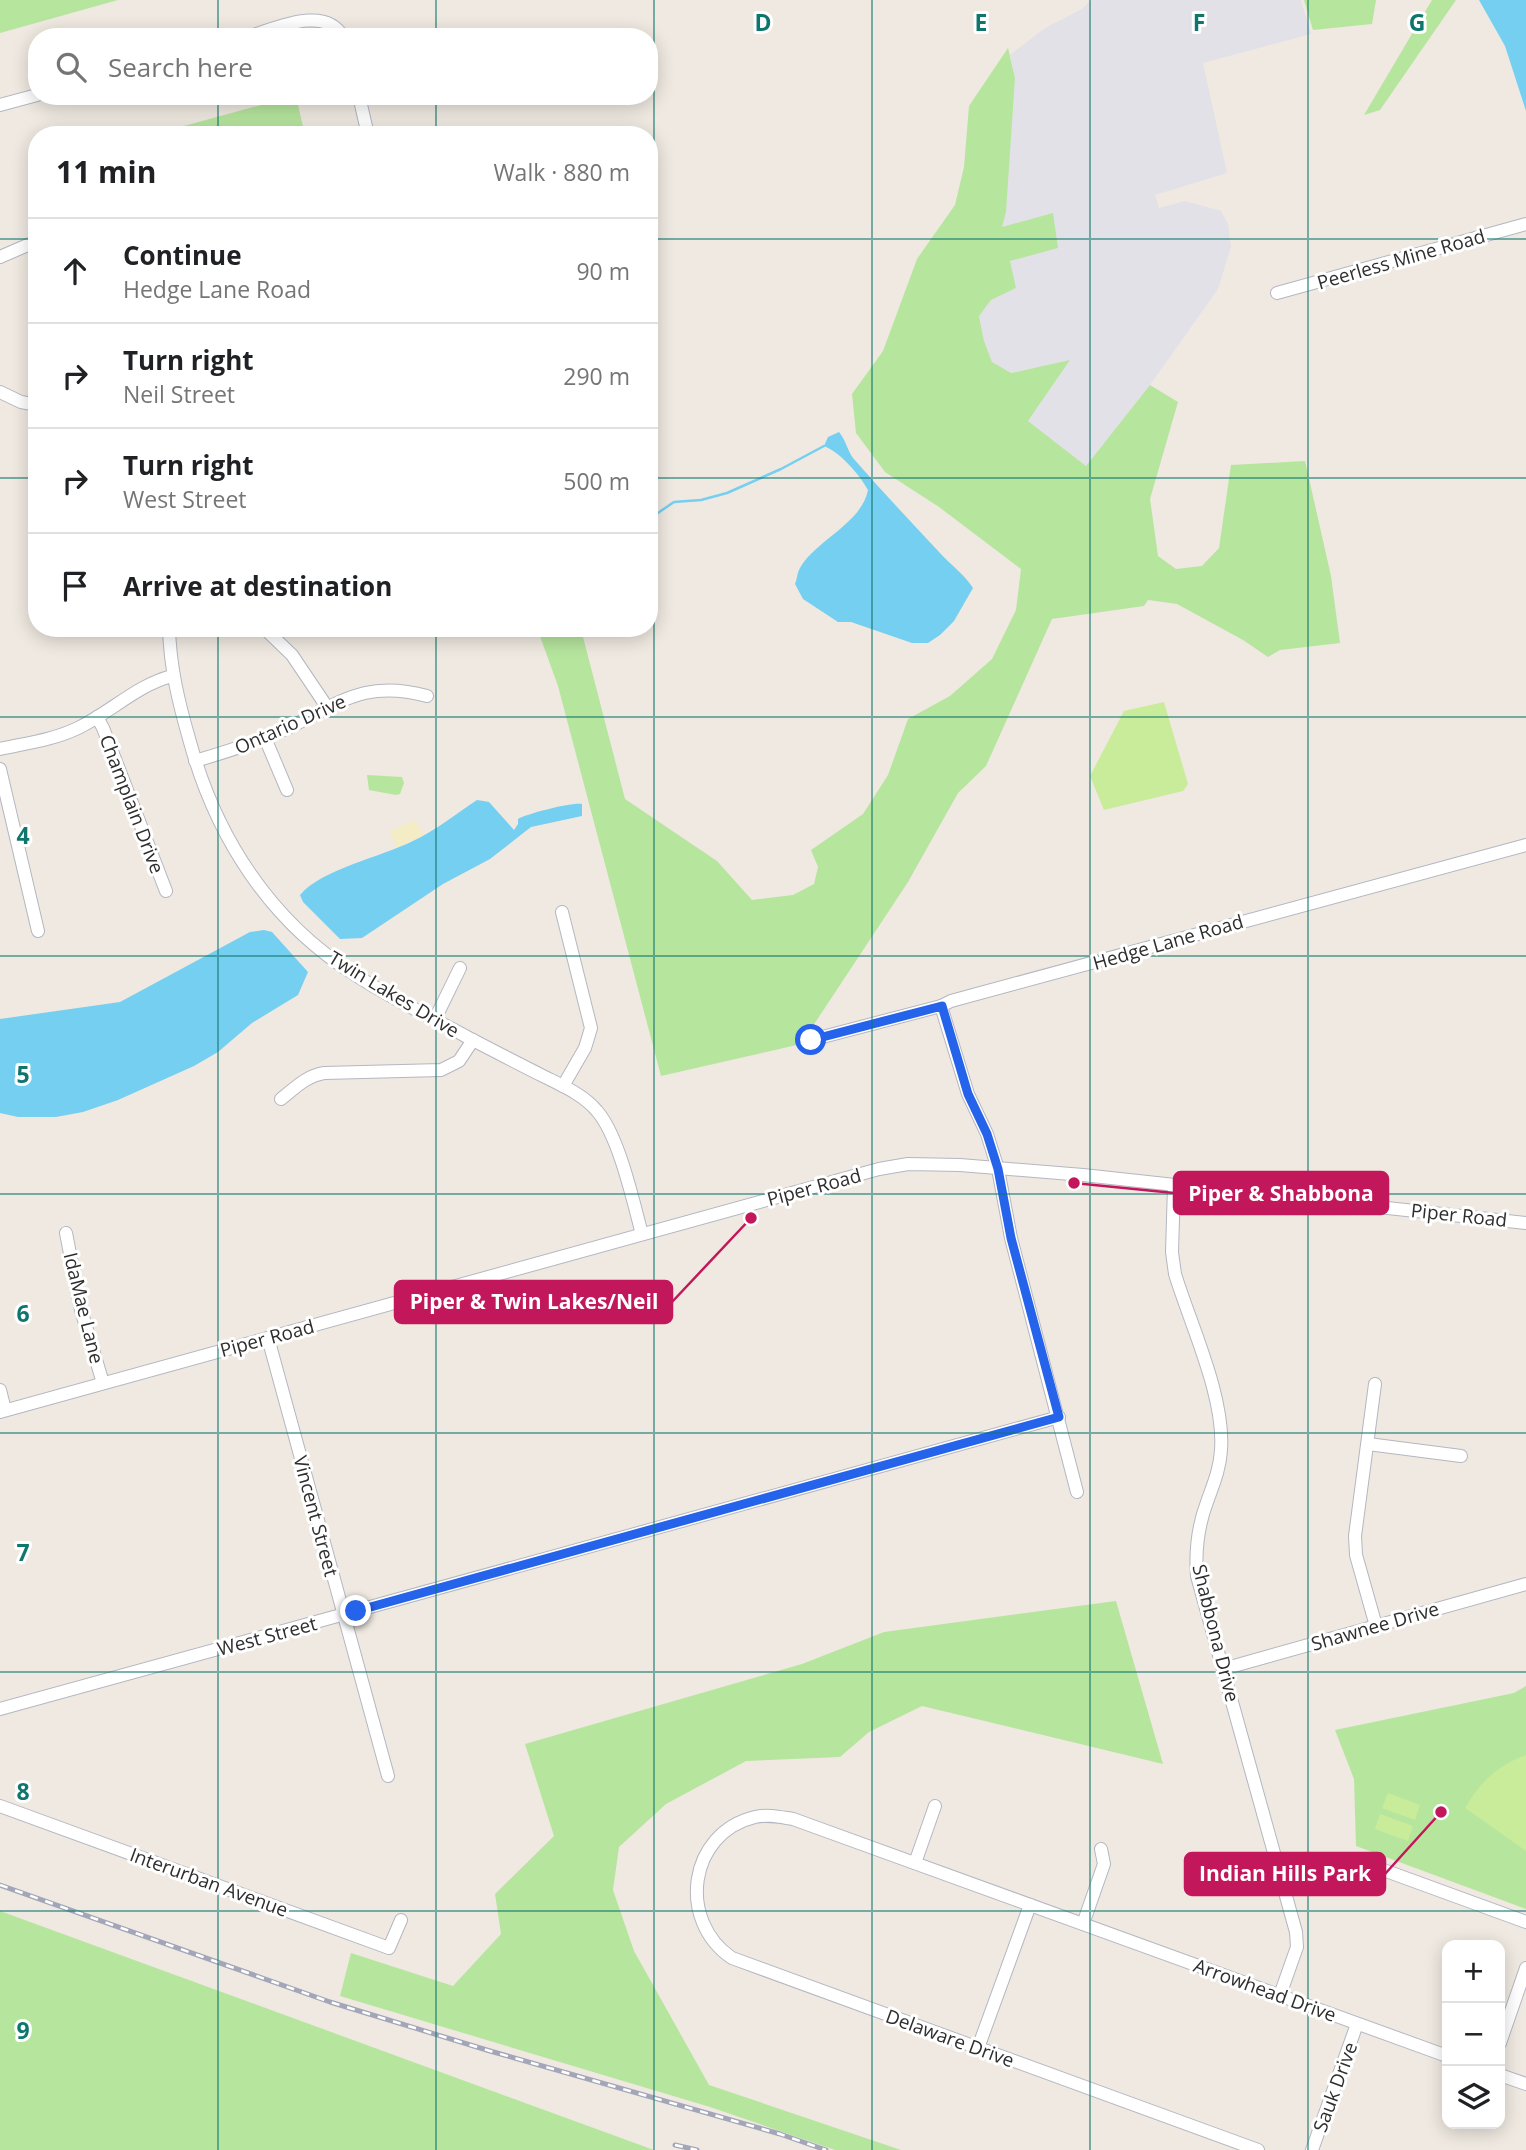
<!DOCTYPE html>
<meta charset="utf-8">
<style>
:root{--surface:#fff;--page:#f2f2f2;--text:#202124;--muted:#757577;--line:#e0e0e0}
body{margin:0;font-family:"Open Sans",sans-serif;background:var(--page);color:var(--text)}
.controls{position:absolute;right:21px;bottom:21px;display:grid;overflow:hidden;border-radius:14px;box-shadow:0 4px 18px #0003}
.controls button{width:63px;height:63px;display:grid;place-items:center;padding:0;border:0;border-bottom:2px solid var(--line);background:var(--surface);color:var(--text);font:35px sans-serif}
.stop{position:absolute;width:21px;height:21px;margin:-16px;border:5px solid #2563eb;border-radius:50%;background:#fff}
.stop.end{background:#2563eb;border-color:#fff;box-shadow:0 2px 7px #0008}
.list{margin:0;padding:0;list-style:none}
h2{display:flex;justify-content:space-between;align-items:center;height:91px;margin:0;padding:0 28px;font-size:30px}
h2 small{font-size:23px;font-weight:400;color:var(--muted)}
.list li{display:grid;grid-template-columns:46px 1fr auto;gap:21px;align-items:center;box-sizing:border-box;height:105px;padding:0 28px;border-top:2px solid var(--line)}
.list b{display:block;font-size:26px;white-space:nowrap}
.list p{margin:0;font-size:23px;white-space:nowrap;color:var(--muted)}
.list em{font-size:23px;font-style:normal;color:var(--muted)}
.icon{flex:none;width:38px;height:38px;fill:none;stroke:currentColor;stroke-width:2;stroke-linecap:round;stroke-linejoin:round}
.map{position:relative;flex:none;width:1526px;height:2150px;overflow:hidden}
.search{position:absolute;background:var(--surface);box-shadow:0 4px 18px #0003;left:28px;top:28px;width:630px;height:77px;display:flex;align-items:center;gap:18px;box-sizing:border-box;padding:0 24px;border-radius:28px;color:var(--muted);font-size:26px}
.panel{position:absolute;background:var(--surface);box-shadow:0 4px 18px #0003;left:28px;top:126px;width:630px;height:511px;border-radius:28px}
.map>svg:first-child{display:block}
</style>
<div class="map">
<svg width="1526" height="2150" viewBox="0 0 1526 2150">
<rect width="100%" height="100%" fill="#efe9e1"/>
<path fill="#e3e1e8" d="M 1091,0 L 1301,0 L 1311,34 L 1203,63 L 1227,173 L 1155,195 L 1159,208 L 1185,201 L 1221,211 L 1228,224 L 1231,247 L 1218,289 L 1150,385 L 1086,466 L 1028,421 L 1069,361 L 1010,373 L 992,362 L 984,341 L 979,315 L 991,300 L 1016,288 L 1001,228 L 1015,78 L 1010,55 L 1045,28 L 1082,9 Z"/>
<g fill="#b6e59e">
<path d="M 0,0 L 118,0 L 0,33 Z"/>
<path d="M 1304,0 L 1376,0 L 1372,24 L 1313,30 Z"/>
<path d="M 1432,0 L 1456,0 L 1380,110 L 1364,115 Z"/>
<path d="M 1008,48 L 1015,78 L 1006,212 L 1002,227 L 1053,213 L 1058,248 L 1010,261 L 1016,288 L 991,300 L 979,316 L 984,341 L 992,362 L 1011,373 L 1070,360 L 1028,421 L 1086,466 L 1150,385 L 1178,402 L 1150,499 L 1158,556 L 1176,569 L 1202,566 L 1219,548 L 1231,465 L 1305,461 L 1331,576 L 1340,643 L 1280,650 L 1268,657 L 1243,640 L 1177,604 L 1148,600 L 1144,606 L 1052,619 L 986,766 L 958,793 L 908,882 L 801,1044 L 661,1076 L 558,686 L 537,628 L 586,628 L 582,633 L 625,799 L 717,861 L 752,900 L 793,895 L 814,884 L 818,867 L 811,850 L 863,814 L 888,775 L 908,719 L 950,696 L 992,659 L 1016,610 L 1021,569 L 939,507 L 885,472 L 856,433 L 852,394 L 883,351 L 917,259 L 955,205 L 964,167 L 969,106 Z"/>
<path d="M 294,96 L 296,96 L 305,135 L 151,135 Z"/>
<path d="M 367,775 L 402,777 L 404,783 L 400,794 L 396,795 L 369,790 Z"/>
<path d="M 1116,1601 L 1163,1764 L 922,1706 L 869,1732 L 840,1757 L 746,1761 L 666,1804 L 619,1847 L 613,1890 L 634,1951 L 709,2085 L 901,2150 L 835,2150 L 710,2107 L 340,1996 L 351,1953 L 453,1986 L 501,1934 L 495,1894 L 554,1836 L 525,1744 L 802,1664 L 884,1632 Z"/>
<path d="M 1526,1686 L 1526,1909 L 1356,1846 L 1354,1779 L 1335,1730 L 1514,1693 Z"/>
<path d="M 0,1911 L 654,2150 L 0,2150 Z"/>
</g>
<path fill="#f3ecc5" d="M 415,820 L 424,835 L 397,848 L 390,831 Z"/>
<g fill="#c9ec9a">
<path d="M 1164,702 L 1188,784 L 1183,791 L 1104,810 L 1090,776 L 1124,711 Z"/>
<path d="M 1526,1755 L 1526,1851 L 1465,1808 C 1479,1783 1498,1765 1526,1755 Z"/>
<path d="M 1388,1793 L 1420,1805 L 1415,1820 L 1382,1808 Z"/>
<path d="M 1380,1814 L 1413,1826 L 1408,1841 L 1375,1829 Z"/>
</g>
<g fill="#75cff0">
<path d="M 1479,0 L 1526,0 L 1526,111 L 1505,46 Z"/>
<path d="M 839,432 C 846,441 847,449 853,458 C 881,490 910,521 939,552 C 951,565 964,574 973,588 L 954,621 L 940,635 L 928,643 L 912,643 L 851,622 L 838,622 L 803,599 L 795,584 C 797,580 797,573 800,568 C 815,541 862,523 868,490 C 859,474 841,453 824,446 L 828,437 Z"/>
<path d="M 477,800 L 489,802 L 514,830 L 518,824 L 518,819 C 526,814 572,802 582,804 L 582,816 L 531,827 L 490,859 L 443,884 L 362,938 L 340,939 L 303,902 L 300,895 C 322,869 381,857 413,841 C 436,830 456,814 477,800 Z"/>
<path d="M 264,930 L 272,932 L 308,972 L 298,995 L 252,1023 L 218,1052 L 194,1066 L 118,1100 L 83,1112 L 56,1117 L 18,1117 L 0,1113 L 0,1019 L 120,1002 L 250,932 Z"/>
</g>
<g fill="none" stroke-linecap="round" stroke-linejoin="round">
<path stroke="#75cff0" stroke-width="2.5" d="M 649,519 L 674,502 L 701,500 L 727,493 L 781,469 L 824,446"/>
<g stroke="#b4b7c1" stroke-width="14">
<g id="minor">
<path d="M 247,37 C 275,29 325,4 343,37"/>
<path d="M 359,96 L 368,135"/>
<path d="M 0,105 L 37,95"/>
<path d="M 0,257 L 37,241"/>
<path d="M 1277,293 L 1526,224"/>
<path d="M 0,392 L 21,402 L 37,405"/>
<path d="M 169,628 C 170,668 179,704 190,742 C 216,837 270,921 354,974 C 390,998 431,1017 469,1038 C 494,1051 519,1064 545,1077 C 563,1086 584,1095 597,1111 C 619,1136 633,1201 642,1234"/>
<path d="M 264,628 L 292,655 L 327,707"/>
<path d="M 97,717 L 103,728 L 166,891"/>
<path d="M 265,738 L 287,790"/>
<path d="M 0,749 C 27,743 53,740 78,728 C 111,712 137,685 172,676"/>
<path d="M 195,761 C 226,752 258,742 288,728 C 340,703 365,679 427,696"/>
<path d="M 0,769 L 38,931"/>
<path d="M 562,912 L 591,1028 L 585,1048 L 563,1086"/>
<path d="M 941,1006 L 968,1094 L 987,1134 L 998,1169 L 1011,1238 L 1077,1492"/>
<path d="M 435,1019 L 460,968"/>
<path d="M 811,1040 L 941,1006 L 951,1001 L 1526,845"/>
<path d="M 281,1099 C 295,1088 306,1076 324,1073 L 441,1070 L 459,1061 L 473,1040"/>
<path d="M 1174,1186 L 1172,1252 L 1175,1274 C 1191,1326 1225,1397 1221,1450 C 1220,1469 1213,1485 1207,1502 C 1198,1526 1195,1550 1197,1576 L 1296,1932 L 1297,1947 L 1280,1995"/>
<path d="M 66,1233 L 81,1310 L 103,1383"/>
<path d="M 268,1338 L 388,1776"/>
<path d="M 1375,1384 L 1355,1536 L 1356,1555 L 1376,1626"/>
<path d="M 0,1390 L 5,1410"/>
<path d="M 0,1412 L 879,1169 L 908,1164 L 960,1165 L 1083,1175 L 1526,1223"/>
<path d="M 1368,1444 L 1461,1456"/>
<path d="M 1223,1669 L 1526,1584"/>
<path d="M 0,1709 L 1059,1417"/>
<path d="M 0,1806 L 389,1948 L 401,1920"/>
<path d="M 915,1863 L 935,1806"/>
<path d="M 1281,1875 L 1340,1859 L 1356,1860 L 1526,1922"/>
<path d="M 1083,1924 L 1104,1864 L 1101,1849"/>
<path d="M 1500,2043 L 1526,1968"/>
<path d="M 978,2048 L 1030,1905"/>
<path d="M 1500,2075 L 1526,2084"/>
<path d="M 1258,2150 L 732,1958 C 677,1921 688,1833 755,1817 C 768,1814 780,1817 793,1819 L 1447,2056"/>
<path d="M 1312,2150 L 1357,2024"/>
</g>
</g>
<use href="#minor" stroke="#fff" stroke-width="12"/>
<g stroke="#a3a6b8" stroke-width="5">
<g id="rail">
<path d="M 0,1885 L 330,2002 L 490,2051 L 780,2134 L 826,2150"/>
<path d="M 675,2145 L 697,2150"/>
</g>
</g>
<use href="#rail" stroke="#fff" stroke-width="2.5" stroke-dasharray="8" stroke-linecap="butt"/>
</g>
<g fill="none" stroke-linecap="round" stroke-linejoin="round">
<path stroke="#2563eb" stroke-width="9" d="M 356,1611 L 1059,1417 L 1011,1238 L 998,1169 L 987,1134 L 968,1094 L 942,1006 L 811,1040"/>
</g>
<path fill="none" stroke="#0f766e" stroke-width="2" stroke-opacity="0.55" d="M 218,0 L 218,37M 436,0 L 436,37M 654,0 L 654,2150M 872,0 L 872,2150M 1090,0 L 1090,2150M 1308,0 L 1308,2150M 218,96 L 218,135M 436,96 L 436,135M 0,239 L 37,239M 649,239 L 1526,239M 0,478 L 37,478M 649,478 L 1526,478M 218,628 L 218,2150M 436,628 L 436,2150M 0,717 L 1526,717M 0,956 L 1526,956M 0,1194 L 1526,1194M 0,1433 L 1526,1433M 0,1672 L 1526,1672M 0,1911 L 1526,1911"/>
<g text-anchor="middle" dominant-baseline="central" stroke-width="6" stroke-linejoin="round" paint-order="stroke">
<g font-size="19" fill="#2e2e2e" stroke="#fff">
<text transform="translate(1401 259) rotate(-16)">Peerless Mine Road</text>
<text transform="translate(290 724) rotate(-24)">Ontario Drive</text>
<text transform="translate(132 804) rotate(69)">Champlain Drive</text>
<text transform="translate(1168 942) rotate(-16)">Hedge Lane Road</text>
<text transform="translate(394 994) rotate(31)">Twin Lakes Drive</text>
<text transform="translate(814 1187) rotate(-15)">Piper Road</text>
<text transform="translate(1459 1215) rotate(6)">Piper Road</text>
<text transform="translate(84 1308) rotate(76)">IdaMae Lane</text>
<text transform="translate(267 1338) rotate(-15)">Piper Road</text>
<text transform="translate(316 1516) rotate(75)">Vincent Street</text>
<text transform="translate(1375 1626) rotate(-16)">Shawnee Drive</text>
<text transform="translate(1216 1633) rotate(76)">Shabbona Drive</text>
<text transform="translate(267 1636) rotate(-15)">West Street</text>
<text transform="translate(209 1882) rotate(20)">Interurban Avenue</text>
<text transform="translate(1265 1990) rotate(20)">Arrowhead Drive</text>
<text transform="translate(950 2038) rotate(20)">Delaware Drive</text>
<text transform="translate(1335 2087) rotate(-70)">Sauk Drive</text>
</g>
</g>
<g font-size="23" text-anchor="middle" font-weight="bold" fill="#0f766e" stroke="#fff" stroke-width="6" stroke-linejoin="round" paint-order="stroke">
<text x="763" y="31">D</text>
<text x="981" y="31">E</text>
<text x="1199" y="31">F</text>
<text x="1417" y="31">G</text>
<text x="23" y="844">4</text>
<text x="23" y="1083">5</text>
<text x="23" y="1322">6</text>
<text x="23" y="1561">7</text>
<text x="23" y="1800">8</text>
<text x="23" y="2039">9</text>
</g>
<path fill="none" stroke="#c2185b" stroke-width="2.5" d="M1074 1183L1174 1193M751 1218L672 1302M1441 1812L1385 1874"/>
<g fill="#c2185b" stroke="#fff" stroke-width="2.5">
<circle cx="1074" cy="1183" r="7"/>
<circle cx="751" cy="1218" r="7"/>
<circle cx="1441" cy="1812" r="7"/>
</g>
<g fill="#c2185b" stroke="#c2185b" stroke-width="2.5">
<rect x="1174" y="1172" width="214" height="42" rx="7"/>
<rect x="395" y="1281" width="277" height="42" rx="7"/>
<rect x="1185" y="1853" width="200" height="42" rx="7"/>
</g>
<g font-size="21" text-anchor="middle" font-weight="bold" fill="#fff">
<text x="1281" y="1201">Piper &amp; Shabbona</text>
<text x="534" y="1309">Piper &amp; Twin Lakes/Neil</text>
<text x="1285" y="1881">Indian Hills Park</text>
</g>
</svg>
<div class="controls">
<button>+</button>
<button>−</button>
<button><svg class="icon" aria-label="layers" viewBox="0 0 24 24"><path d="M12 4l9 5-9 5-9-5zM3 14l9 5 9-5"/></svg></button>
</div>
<div class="stop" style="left:811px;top:1040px"></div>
<div class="stop end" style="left:356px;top:1611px"></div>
<div class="search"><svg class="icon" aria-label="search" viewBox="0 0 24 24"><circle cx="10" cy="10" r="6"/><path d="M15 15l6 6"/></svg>Search here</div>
<section class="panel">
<h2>11 min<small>Walk · 880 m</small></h2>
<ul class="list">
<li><svg class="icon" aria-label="ahead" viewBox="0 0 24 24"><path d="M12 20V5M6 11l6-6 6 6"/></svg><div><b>Continue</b><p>Hedge Lane Road</p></div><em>90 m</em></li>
<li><svg class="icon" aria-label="right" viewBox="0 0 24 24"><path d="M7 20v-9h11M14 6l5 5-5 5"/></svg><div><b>Turn right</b><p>Neil Street</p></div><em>290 m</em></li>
<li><svg class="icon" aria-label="right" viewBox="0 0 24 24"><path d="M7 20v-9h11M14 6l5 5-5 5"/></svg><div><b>Turn right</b><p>West Street</p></div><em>500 m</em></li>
<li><svg class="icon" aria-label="arrive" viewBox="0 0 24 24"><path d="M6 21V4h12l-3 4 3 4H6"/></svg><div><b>Arrive at destination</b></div></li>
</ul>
</section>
</div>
